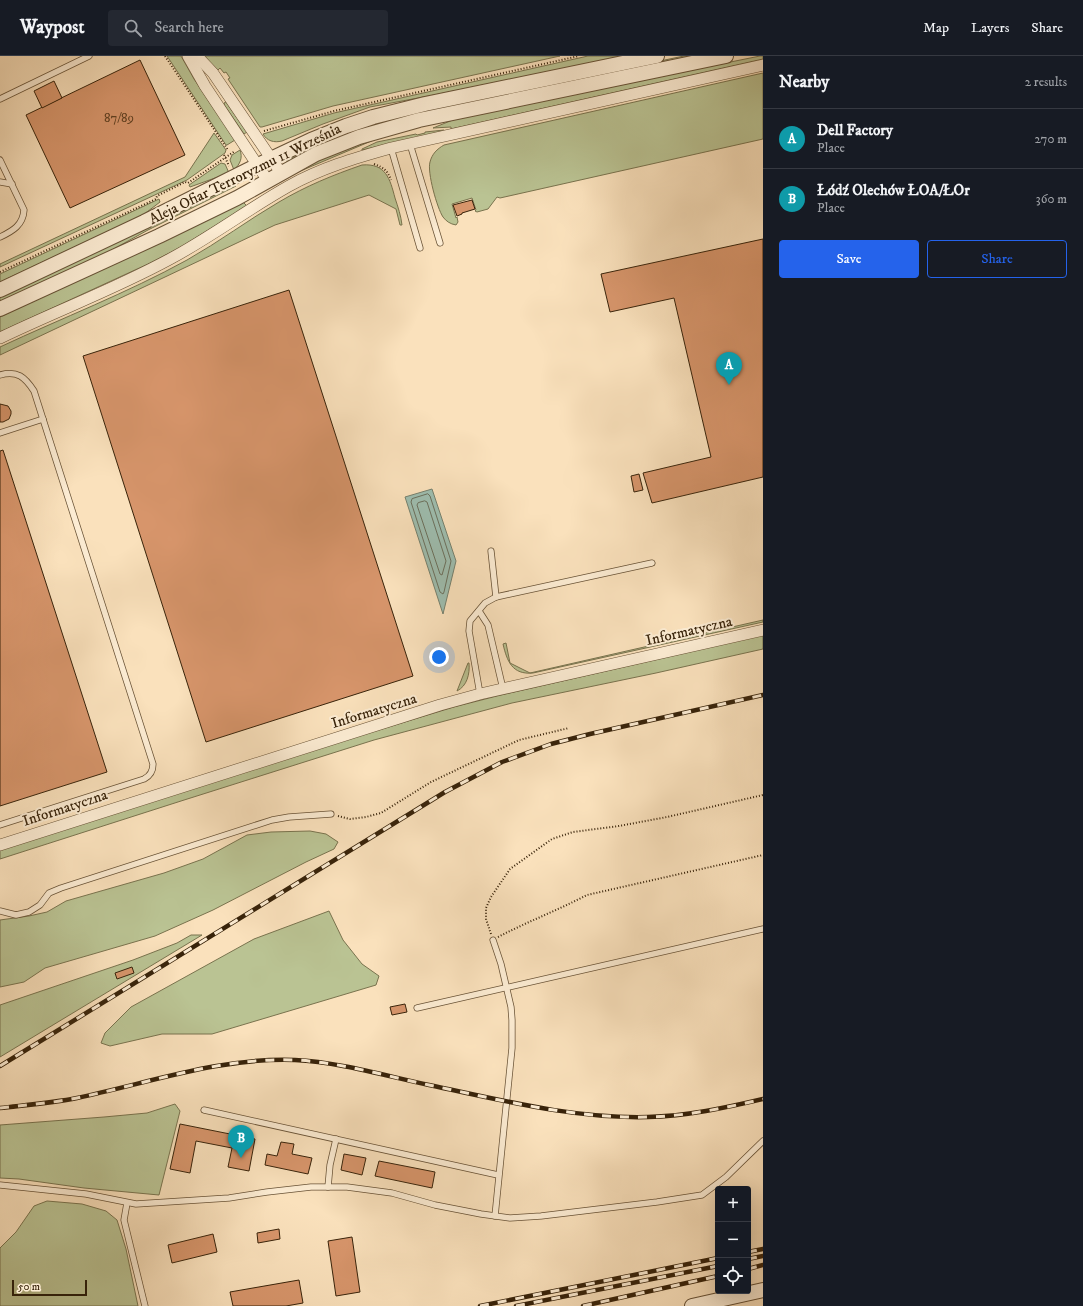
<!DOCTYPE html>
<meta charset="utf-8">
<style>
:root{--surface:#171b24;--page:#242831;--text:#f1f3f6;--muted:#9ea1a6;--line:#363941;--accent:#2563eb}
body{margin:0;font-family:"IM FELL DW Pica",serif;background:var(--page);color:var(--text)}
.controls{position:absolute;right:12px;bottom:12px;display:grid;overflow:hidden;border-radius:4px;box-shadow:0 4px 16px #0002}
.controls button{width:36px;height:36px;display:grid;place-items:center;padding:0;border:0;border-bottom:1px solid var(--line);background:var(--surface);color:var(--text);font:20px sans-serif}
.scale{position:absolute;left:12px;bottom:10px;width:75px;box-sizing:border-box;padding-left:4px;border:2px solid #38230a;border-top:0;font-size:11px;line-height:14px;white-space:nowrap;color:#38230a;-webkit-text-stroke:3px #fcecd3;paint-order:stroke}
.you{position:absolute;left:439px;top:601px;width:14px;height:14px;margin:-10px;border:3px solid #fff;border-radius:50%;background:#1a73e8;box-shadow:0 0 0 6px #1a73e833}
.badge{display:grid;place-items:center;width:26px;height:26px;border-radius:50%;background:var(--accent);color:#fff;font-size:13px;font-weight:700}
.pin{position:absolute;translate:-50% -33px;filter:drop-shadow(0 1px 2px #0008)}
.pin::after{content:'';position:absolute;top:21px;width:14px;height:12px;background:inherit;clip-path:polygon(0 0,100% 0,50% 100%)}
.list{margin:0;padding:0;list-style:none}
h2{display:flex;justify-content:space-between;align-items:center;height:52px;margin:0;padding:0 16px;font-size:17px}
h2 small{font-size:13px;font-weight:400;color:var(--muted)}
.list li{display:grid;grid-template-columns:26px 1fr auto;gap:12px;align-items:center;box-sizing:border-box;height:60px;padding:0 16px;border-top:1px solid var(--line)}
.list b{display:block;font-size:15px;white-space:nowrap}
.list p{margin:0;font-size:13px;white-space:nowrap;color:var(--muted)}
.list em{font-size:13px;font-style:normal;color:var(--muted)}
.actions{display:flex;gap:8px;padding:12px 16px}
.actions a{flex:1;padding:9px 0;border:1px solid var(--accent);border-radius:4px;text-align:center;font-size:14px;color:var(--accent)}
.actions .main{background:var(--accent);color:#fff}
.icon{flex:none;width:22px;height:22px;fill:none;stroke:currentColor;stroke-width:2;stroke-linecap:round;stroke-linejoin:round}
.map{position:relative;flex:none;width:763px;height:1250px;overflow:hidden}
header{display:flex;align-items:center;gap:24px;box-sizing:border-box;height:56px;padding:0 20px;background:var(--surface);border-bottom:1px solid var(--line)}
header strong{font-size:19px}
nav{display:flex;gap:22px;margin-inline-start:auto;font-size:14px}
.search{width:280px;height:36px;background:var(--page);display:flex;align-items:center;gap:10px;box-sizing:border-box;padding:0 14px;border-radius:4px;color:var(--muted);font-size:15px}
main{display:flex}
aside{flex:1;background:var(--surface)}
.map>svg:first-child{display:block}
</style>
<header>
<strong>Waypost</strong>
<div class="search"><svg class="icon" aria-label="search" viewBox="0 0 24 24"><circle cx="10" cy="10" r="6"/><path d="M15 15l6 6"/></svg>Search here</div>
<nav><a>Map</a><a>Layers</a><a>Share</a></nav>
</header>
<main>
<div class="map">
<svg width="763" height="1250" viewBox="0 0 763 1250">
<rect width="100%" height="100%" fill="#fae1bc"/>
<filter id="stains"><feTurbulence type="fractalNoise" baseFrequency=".005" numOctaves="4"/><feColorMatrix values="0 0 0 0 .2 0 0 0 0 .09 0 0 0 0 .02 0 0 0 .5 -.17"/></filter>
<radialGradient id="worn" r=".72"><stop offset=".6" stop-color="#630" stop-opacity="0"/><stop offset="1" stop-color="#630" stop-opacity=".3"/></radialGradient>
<g fill="#bac393" stroke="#79734e">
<path d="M 167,0 L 181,0 L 194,23 L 235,84 L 227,89 L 226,89 Z"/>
<path d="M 204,0 L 560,0 L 333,50 L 262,71 L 260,71 L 228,23 L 230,22 L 226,16 L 224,17 L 220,12 L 218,14 Z"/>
<path d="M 588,0 L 625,0 L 434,39 L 370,51 L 323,68 L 282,85 C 274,87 267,85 263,78 L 334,57 Z"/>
<path d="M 684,0 L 701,0 L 309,95 L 288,105 L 286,104 L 286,102 L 350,75 L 401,59 Z"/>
<path d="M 760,0 L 763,0 L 763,3 L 451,73 L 451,71 L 433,72 L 460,61 Z"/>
<path d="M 763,17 L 763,83 L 500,142 L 497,141 L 488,153 L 477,156 L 475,155 L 476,154 L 472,142 L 452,148 L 456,162 L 457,161 L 458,166 L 456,169 C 450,168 446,165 443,161 C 437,152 427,116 430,106 C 432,98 437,93 444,89 Z"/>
<path d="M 225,46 L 226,46 L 247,76 L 244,78 L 225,50 L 224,48 Z"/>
<path d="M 444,74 L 444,75 L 362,94 L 362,93 L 377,86 L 416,78 L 417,79 L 425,77 L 425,76 Z"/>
<path d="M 214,77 L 226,94 L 225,97 L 187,124 L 0,211 L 0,208 L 185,121 Z"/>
<path d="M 372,83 L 376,83 L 291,119 L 314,106 Z"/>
<path d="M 240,94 C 243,102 240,108 234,114 L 230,104 L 232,99 Z"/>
<path d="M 221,107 L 225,108 L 229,117 L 190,131 L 189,129 Z"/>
<path d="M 362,109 C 386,107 390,123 395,142 C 398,151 401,160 402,169 L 400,169 L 396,153 L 369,139 L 275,169 L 0,299 L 0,291 C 62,262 127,237 187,204 C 219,186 248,164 279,146 C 306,130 333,119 362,109 Z"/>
<path d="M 234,128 L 236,130 L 148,174 L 99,201 L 0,248 L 0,240 Z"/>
<path d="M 159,143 L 160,146 L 143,159 L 0,226 L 0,218 Z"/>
<path d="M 243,146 L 247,150 L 181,191 L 148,208 L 0,276 L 0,261 Z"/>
<path d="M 763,564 L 763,566 L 533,617 C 512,619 507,605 503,588 L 506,587 L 510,607 L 530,617 Z"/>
<path d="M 763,579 L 763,593 L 656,617 L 512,647 L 374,684 L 181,745 L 0,803 L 0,794 L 283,703 L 454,651 L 497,640 Z"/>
<path d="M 468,607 L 469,607 C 470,618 467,630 457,635 Z"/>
<path d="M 310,775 L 326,778 L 338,786 L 334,793 L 306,806 L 213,854 L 155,880 L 45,912 L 24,926 L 0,931 L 0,864 L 29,860 L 47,856 L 66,845 L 164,817 L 203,803 L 247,779 L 271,776 Z"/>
<path d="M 329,855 L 343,884 L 362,908 L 379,920 L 376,929 L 212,978 L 162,978 L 110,990 L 101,987 L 105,977 L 131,951 L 254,883 Z"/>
<path d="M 191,879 L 202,879 L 0,1001 L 0,949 L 133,904 L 177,887 Z"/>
<path d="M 175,1048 L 180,1055 L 159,1139 L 84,1132 L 19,1123 L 0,1122 L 0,1069 L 104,1061 L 147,1057 Z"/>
<path d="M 47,1145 L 82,1148 L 106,1155 L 117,1164 L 126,1193 L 138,1250 L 0,1250 L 0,1192 L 16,1176 L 34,1150 Z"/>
</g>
<path fill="#9ebeb0" stroke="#75806e" d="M 432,433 L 456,505 L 443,558 L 405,441 Z"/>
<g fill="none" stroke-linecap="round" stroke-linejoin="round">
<g stroke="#6b705d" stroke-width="1">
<path d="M 428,438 L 430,440 L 451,505 L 444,536 L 443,538 L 440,536 L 411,446 L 412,443 Z"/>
<path d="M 425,445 L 427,446 L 446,505 L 442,519 L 440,518 L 417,449 L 418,447 Z"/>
</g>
</g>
<g fill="#d7956b" stroke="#38230a">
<path d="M 140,4 L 185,99 L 70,152 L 26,59 Z"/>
<path d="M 54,25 L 62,42 L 42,52 L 34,35 Z"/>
<path d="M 472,144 L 475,153 L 462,157 L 462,158 L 457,160 L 453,149 Z"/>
<path d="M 763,183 L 763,421 L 652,447 L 643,417 L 711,401 L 674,242 L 610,256 L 601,218 Z"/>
<path d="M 289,234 L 413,620 L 206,686 L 83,300 Z"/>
<path d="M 0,348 L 8,350 L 11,355 L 11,358 L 9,363 L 3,366 L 0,366 Z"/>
<path d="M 3,394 L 107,716 L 0,750 L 0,395 Z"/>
<path d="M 639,418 L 643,434 L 634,436 L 631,420 Z"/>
<path d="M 132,911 L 134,917 L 117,923 L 115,917 Z"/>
<path d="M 405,948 L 407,956 L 392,959 L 390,951 Z"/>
<path d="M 180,1068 L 255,1083 L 249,1115 L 228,1111 L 232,1092 L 196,1085 L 190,1117 L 170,1113 Z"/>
<path d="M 281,1086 L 294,1088 L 292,1098 L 312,1102 L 308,1118 L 265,1109 L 267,1098 L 277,1100 Z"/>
<path d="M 344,1098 L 366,1102 L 362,1119 L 341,1114 Z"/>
<path d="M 379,1105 L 435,1116 L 432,1132 L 375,1120 Z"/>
<path d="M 279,1173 L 280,1183 L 258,1187 L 257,1177 Z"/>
<path d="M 213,1178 L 217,1196 L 172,1207 L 168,1189 Z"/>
<path d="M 352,1181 L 360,1236 L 336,1240 L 328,1185 Z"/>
<path d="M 299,1224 L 303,1247 L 286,1250 L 233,1250 L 230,1236 Z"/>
</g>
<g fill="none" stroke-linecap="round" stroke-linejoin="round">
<g stroke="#685236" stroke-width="7">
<g id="service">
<path d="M 0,43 L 89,0"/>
<path d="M 410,88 L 440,187"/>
<path d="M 391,92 L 420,192"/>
<path d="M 0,104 L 24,154 C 23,169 13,175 0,181"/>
<path d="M 0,126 L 12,128"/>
<path d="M 0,319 C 17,314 25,321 34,335 L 153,708 C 153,715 150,720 144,723 L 0,769"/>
<path d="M 0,377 L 43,363"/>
<path d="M 491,495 L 496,541"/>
<path d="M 479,555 L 488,569 L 503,633"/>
<path d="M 480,638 L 469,575 L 470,565 L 485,547 L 496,541 L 652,507"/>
<path d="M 0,855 L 16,859 L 29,856 L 40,849 L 49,837 L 61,832 L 272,764 L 289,761 L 331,758"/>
<path d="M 493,884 L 501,908 L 511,951 L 512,964 L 512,992 L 495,1160"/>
<path d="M 417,952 L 763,873"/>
<path d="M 204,1054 L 498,1119"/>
<path d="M 0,1129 L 86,1138 L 136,1148 L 229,1142 L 267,1136 L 311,1131 L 347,1131 L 392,1137 L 435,1149 L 481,1158 L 510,1162 L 541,1160 L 657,1146 L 702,1139 L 726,1121 L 763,1085"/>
<path d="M 328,1131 L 330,1109 L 336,1083"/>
<path d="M 127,1147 L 124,1164 L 145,1250"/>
</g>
</g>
<g stroke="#685236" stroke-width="12">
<g id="minor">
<path d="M 188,0 L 205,30 L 268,125"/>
<path d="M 197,0 L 213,17 L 281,117"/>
<path d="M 0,282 C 56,255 115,233 170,203 C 211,181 248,153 289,130 C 321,112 355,102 391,92 L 763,9"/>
<path d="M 0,789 L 440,649 L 480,638 L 763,574"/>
</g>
</g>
<g stroke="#685236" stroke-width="16">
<g id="tertiary">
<path d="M 0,234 L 144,166 L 258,109 L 311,84 L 346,70 L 373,61 L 425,48 L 657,0"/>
<path d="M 0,253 L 159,180 L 237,142 L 316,98 L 359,81 L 419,64 L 726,0"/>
<path d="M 692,1250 L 763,1234"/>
</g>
</g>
<g stroke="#38230a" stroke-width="2" stroke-dasharray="1 2" stroke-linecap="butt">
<path d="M 165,0 L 228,94"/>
<path d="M 264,75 L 334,55 L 579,0"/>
<path d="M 224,99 L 229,110"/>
<path d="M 374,108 C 383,111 388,115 391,124"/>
<path d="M 0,216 L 156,143 L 157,140 L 185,126 L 188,127 L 235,95"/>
<path d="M 338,760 L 350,763 L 366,761 L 381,757 L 431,726 L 519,684 L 569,672"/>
<path d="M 491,878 L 486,863 L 486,852 L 491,841 L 510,813 L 552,783 L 573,776 L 619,770 L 667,761 L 763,739"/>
<path d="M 498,881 C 527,866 558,854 587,839 L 763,799"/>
</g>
<use href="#service" stroke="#fcecd3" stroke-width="5.5"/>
<use href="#minor" stroke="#fcecd3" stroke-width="11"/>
<use href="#tertiary" stroke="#fcecd3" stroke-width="14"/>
<g stroke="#38230a" stroke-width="4.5">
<g id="rail">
<path d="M 0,1010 L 445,736 L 502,706 L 551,688 L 590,678 L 763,639"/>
<path d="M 0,1052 C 26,1049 52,1047 77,1042 C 149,1027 221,1001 295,1004 C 339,1006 386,1020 429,1029 C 501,1044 574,1063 648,1061 C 687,1060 725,1052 763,1043"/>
<path d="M 748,1196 L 763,1193"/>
<path d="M 748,1203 L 763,1200"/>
<path d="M 748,1213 L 763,1209"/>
<path d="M 480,1250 L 718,1202"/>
<path d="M 516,1250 L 718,1210"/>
<path d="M 583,1250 L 718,1220"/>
</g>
</g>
<use href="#rail" stroke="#fcecd3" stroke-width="3" stroke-dasharray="9" stroke-linecap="butt"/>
</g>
<g text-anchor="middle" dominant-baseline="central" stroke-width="4" stroke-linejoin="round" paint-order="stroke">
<g font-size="13" fill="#604022">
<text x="119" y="62">87/89</text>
</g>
<g font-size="15" fill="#38230a" stroke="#fcecd3">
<text transform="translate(245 118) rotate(-26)">Aleja Ofiar Terroryzmu 11 Września</text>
<text transform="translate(689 575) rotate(-13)">Informatyczna</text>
<text transform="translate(374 655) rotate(-17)">Informatyczna</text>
<text transform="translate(65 752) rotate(-18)">Informatyczna</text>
</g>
</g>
<rect width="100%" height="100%" filter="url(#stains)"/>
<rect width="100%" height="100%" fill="url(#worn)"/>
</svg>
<div class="controls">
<button>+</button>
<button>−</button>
<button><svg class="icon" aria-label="locate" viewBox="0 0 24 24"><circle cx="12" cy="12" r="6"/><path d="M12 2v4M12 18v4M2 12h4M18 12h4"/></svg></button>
</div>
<div class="scale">50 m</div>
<div class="you"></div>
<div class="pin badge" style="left:729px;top:329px;background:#0f9aa8">A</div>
<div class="pin badge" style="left:241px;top:1102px;background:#0f9aa8">B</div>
</div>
<aside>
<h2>Nearby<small>2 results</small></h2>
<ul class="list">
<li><span class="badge" style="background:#0f9aa8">A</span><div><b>Dell Factory</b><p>Place</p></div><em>270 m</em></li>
<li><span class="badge" style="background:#0f9aa8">B</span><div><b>Łódź Olechów ŁOA/ŁOr</b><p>Place</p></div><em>360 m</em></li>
</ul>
<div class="actions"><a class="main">Save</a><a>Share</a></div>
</aside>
</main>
